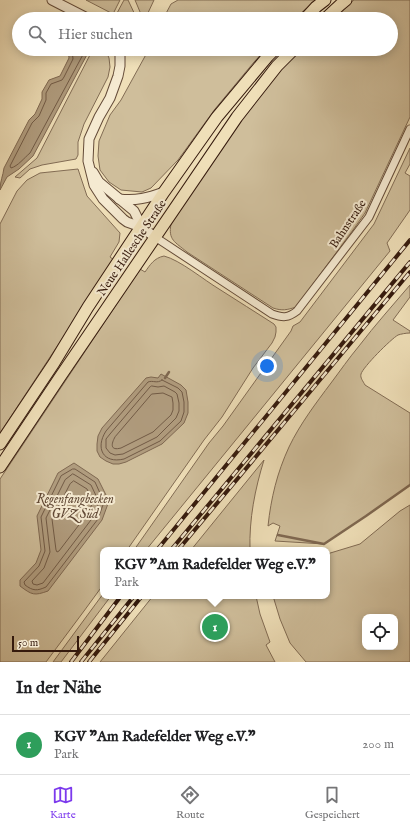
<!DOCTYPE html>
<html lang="de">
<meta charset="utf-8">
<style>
:root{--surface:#fff;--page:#f6f6f6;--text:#202124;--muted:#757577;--line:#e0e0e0;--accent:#7c3aed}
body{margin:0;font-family:"IM FELL English",serif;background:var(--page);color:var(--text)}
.controls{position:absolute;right:12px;bottom:12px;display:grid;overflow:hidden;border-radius:8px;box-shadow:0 2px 10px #0003}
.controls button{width:36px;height:36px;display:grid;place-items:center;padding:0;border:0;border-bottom:1px solid var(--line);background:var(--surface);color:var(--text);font:20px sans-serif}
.scale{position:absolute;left:12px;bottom:10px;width:67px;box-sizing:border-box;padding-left:4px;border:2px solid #351a0d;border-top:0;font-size:11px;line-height:14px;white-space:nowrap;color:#351a0d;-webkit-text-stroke:3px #f5ead1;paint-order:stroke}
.you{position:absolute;left:267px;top:366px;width:14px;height:14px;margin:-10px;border:3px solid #fff;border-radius:50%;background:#1a73e8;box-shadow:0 0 0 6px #1a73e833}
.badge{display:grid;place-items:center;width:26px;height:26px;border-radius:50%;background:var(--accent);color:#fff;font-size:13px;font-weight:700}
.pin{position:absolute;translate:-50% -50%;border:2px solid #fff;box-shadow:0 1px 4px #0006}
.popup{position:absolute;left:100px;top:547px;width:230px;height:52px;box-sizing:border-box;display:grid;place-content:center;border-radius:8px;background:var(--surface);filter:drop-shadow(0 1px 3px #0005);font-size:13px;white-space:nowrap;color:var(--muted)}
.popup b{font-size:15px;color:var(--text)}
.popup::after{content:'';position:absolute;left:50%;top:100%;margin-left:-8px;border:8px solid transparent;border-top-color:var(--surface)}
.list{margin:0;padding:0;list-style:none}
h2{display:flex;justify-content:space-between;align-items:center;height:52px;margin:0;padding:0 16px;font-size:17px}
h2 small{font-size:13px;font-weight:400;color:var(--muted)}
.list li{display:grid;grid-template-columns:26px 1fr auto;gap:12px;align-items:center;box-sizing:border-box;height:60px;padding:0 16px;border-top:1px solid var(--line)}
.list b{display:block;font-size:15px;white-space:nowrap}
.list p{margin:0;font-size:13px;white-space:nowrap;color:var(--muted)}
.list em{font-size:13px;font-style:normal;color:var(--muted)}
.icon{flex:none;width:22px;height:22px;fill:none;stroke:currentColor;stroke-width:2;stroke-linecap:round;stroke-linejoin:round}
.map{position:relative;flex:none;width:410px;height:662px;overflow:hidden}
.search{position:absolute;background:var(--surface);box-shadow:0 2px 10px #0003;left:12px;right:12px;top:12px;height:44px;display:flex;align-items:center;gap:10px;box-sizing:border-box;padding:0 14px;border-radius:22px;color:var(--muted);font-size:15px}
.sheet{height:112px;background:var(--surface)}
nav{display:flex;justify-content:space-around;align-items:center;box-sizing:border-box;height:56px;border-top:1px solid var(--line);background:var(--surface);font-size:11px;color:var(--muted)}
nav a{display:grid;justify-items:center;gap:2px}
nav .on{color:var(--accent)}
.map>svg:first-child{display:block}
</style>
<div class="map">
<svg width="410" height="662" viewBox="0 0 410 662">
<rect width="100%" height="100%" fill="#efdfb8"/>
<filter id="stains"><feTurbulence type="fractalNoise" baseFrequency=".005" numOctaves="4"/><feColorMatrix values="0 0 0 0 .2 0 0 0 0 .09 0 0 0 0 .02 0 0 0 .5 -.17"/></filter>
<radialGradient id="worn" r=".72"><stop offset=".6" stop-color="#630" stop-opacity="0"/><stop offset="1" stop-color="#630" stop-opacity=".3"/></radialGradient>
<g fill="#cfbe9b" stroke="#826c54" fill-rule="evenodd">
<path d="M 86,0 L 120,0 L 113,14 Z"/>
<path d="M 124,0 L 128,0 L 137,19 L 124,19 L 116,15 Z"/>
<path d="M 135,0 L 154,0 L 147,15 L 151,17 L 149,19 L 143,19 Z"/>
<path d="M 178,0 L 316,0 L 294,19 L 163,19 L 171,4 Z"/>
<path d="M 354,0 L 410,0 L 410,117 L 365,213 L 353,230 L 296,307 C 287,310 282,311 273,308 L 187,252 C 175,242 168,240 171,224 L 227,140 L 269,82 L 300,49 L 391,49 L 391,19 L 330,19 Z"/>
<path d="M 93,49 L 105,49 L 109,58 L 110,67 L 108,77 L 84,124 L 78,142 L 78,155 L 76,159 L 42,165 L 30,169 L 20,178 L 15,177 L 37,158 Z"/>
<path d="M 149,49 L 266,49 L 254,62 L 215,109 L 178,160 L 151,188 L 142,192 L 121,190 L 109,182 L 100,170 L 98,156 L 99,141 L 110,115 L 121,100 Z"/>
<path d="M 410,148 L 410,164 L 405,173 L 410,176 L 410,210 L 387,243 L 390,251 L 146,550 L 134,550 L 209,443 L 223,426 L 291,331 L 293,326 L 300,322 L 374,224 Z"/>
<path d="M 78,169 L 87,196 L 120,233 L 119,242 L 110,257 L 114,260 L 0,433 L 0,224 L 17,191 L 27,180 L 40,173 Z"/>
<path d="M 164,256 C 180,260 204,280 219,289 C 237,301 256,312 274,324 L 276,327 L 276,332 L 275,337 L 272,343 L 253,368 L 222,417 L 204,440 L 127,550 L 103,550 L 103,585 L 84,611 L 46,662 L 0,662 L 0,479 L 140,269 L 145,272 C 150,265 154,258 164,256 Z"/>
<path d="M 410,285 L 410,297 L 393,320 L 410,331 L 410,333 C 406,333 401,334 398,335 C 391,339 363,367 361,374 C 360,378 363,381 365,385 L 410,413 L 410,485 L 366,516 L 324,544 L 275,541 L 280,526 L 273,523 L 268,526 C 271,498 277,473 289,447 C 300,424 316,403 331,383 C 340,371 349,358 359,346 C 375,325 393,305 410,285 Z"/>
<path d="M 264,460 C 255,489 249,519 250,550 L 191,550 Z"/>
<path d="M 410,505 L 410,662 L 306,662 L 290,643 L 280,619 L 273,596 L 327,596 L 327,554 L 360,544 L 400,511 ZM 365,617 L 395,617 L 395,647 L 365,647 Z"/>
<path d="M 103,594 L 103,596 L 111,596 L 61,662 L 53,662 Z"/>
<path d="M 153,596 L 256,596 L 260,614 L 270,642 L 266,645 L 275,662 L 100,662 Z"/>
</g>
<g fill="#b09c7e" stroke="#7f6851">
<path d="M 68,49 L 90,49 L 33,156 L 19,169 L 7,177 L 0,190 C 0,181 3,176 4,168 L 29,120 L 35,114 L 42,99 L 42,92 L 49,80 L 60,76 L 69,58 Z"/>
<path d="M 161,374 L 181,385 L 186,390 L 188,402 L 188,413 L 184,423 L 162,444 L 126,462 L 119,464 L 113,464 L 106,461 L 100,457 L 97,451 L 97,444 L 98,436 L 102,428 L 146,378 L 151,377 L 158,378 Z"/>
<path d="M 74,463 L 98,479 L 109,501 L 102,520 L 48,591 C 34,596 32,595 20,586 L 20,580 L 36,563 L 41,550 L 37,516 L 58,473 Z"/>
</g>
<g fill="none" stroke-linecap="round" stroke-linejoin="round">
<g stroke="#725b46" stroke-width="1">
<path d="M 72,49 L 73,59 L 64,77 L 62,80 L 51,84 L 46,93 L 46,100 L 39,116 L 32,123 L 10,166 L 11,168 C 18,166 24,158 30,153 L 86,49"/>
<path d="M 162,380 L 178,388 L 182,392 L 184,402 L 184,412 L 181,421 L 160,441 L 124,459 C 103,464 95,448 106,431 L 148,382 C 153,380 157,384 162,380 Z"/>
<path d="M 152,386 L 158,387 L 164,386 L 175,392 L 177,394 L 179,403 L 179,411 L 176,418 L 157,437 L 123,454 L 115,455 L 110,453 L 106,448 L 106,439 L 110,434 L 150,387 Z"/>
<path d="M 152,394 L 163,393 L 172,397 L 173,403 L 173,410 L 171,415 L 153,432 L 121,448 C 110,451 111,444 115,437 Z"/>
<path d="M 73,469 L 75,469 L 95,482 L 104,502 L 98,519 L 46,587 C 37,591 33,591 25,585 L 24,582 L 39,566 L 45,551 L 41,517 L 61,476 Z"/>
<path d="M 73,474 L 75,475 L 91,485 L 99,502 L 94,516 L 43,583 L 37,585 L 33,584 L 32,581 L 44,568 L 50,552 L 46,518 L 65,480 Z"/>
<path d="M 74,481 L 87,489 L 93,502 L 88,513 L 59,551 L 57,552 L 56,550 L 52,519 L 70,484 Z"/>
</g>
<g stroke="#7f6851" stroke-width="2.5">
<path d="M 165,378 L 169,372"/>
<path d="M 278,535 L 324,544 L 366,516 L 410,485"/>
</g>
<g stroke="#644b38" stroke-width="9">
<path id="minor" d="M 155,237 L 272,314 C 283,318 288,318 297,311 L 369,217 L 410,129"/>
</g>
<g stroke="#644b38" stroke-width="11">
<g id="tertiary">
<path d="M 52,0 L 89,19"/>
<path d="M 120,49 L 120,66 L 118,76 L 110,98 L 99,117 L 89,139 L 88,161 L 94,185 L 103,199 L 123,219 L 127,222 L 141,227 L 155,237"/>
<path d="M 93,172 L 99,182 L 134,211 L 138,219 L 141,227"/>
<path d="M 119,199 C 136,201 148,198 164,192"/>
</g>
</g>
<g stroke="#351a0d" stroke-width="13">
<g id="primary">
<path d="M 305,19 L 316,7 L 325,0"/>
<path d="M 325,19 L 340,5 L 346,0"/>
<path d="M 0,444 L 54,363 L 88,307 L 164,192 L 217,117 L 268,56 L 275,49"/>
<path d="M 0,467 L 60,377 L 237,117 L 277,66 L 294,49"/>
</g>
</g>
<use href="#minor" stroke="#f5ead1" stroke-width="7"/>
<use href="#tertiary" stroke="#f5ead1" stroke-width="9"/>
<use href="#primary" stroke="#efdfb8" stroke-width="11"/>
<g stroke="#351a0d" stroke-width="4">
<g id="rail">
<path d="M 157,550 L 410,240"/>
<path d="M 171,550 L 410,262"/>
<path d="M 178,550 L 410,272"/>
<path d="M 71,662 L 121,596"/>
<path d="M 81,662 L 134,596"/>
<path d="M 89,662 L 142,596"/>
</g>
</g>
<use href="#rail" stroke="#f5ead1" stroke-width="2.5" stroke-dasharray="8" stroke-linecap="butt"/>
</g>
<g text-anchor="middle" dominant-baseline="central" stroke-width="4" stroke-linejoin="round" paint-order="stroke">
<g font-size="12" fill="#351a0d" stroke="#f5ead1">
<text transform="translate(348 224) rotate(-56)">Bahnstraße</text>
<text transform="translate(132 248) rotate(-56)">Neue Hallesche Straße</text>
</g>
<g font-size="13" font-style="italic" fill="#604835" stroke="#f5ead1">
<text x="75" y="499">Regenfangbecken<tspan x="75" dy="15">GVZ Süd</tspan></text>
</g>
</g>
<rect width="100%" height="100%" filter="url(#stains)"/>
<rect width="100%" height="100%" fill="url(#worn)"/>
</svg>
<div class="controls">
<button><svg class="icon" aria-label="locate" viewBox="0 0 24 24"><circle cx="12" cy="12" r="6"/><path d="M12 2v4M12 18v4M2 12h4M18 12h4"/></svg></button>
</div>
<div class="scale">50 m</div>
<div class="you"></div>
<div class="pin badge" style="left:215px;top:627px;background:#2e9e5b">1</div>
<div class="popup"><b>KGV &quot;Am Radefelder Weg e.V.&quot;</b>Park</div>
<div class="search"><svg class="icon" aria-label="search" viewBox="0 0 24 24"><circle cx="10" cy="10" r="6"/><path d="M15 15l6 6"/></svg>Hier suchen</div>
</div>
<section class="sheet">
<h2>In der Nähe<small></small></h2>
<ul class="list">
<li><span class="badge" style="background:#2e9e5b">1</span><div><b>KGV &quot;Am Radefelder Weg e.V.&quot;</b><p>Park</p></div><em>200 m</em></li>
</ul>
</section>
<nav>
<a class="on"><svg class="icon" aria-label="map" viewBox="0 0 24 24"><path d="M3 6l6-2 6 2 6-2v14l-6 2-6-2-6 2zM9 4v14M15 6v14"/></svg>Karte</a>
<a><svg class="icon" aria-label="directions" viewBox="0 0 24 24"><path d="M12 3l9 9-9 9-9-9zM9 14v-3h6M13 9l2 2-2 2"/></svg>Route</a>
<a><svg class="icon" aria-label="saved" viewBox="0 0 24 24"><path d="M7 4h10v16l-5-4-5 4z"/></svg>Gespeichert</a>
</nav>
